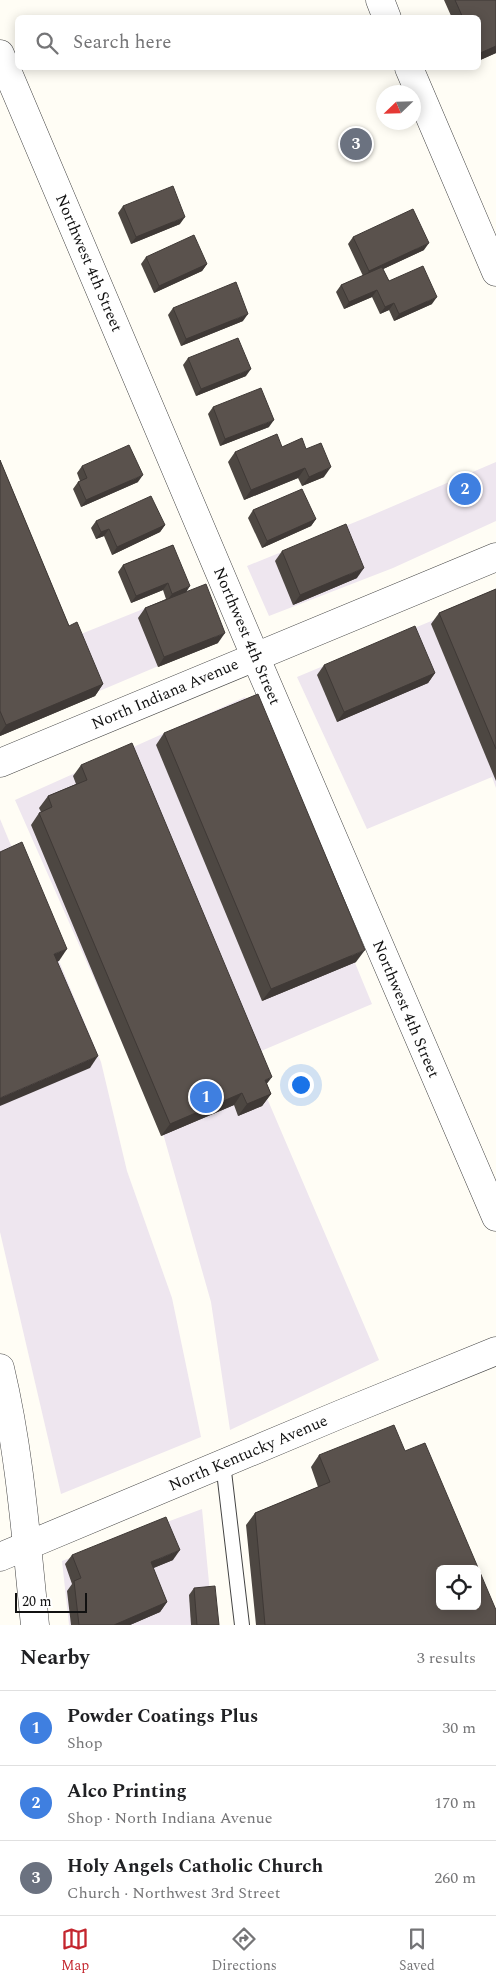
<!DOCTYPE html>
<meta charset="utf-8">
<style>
:root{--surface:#fff;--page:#f2f2f2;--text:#202124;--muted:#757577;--line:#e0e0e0;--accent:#c4262e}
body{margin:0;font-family:Spectral,serif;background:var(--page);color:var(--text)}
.controls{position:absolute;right:15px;bottom:15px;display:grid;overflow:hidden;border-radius:8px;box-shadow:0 2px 12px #0003}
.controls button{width:45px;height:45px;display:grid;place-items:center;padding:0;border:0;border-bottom:1px solid var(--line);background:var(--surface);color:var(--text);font:25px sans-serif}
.compass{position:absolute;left:376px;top:85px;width:45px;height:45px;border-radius:50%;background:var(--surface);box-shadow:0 2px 12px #0003;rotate:247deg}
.scale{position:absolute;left:15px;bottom:12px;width:72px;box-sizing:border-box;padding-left:5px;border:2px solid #111;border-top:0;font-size:14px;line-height:18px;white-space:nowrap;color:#111;-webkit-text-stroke:4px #fff;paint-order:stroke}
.you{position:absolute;left:300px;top:1084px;width:18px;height:18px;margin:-12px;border:4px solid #fff;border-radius:50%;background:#1a73e8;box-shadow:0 0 0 8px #1a73e833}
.badge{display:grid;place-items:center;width:32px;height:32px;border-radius:50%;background:var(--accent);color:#fff;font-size:16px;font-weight:700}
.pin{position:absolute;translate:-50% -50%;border:2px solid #fff;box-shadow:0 1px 5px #0006}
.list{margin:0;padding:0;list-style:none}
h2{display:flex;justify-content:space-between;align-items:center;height:65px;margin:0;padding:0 20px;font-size:21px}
h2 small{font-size:16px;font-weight:400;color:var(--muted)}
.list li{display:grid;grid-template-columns:32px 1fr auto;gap:15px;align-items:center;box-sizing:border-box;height:75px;padding:0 20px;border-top:1px solid var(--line)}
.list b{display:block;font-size:19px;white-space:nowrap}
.list p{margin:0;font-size:16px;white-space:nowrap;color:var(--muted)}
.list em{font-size:16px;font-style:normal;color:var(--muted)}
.icon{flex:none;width:28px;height:28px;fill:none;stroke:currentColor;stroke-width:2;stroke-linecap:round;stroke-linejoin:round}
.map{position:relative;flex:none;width:496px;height:1625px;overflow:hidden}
.search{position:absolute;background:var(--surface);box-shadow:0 2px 12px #0003;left:15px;right:15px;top:15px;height:55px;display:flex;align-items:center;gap:12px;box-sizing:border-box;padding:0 18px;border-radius:8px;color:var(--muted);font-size:19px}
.sheet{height:290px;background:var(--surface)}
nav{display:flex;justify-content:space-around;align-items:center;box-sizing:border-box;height:70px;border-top:1px solid var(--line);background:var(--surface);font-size:14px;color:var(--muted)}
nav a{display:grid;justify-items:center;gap:2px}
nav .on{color:var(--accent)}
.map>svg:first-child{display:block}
</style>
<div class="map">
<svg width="496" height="1625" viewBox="0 0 496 1625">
<rect width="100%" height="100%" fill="#fffdf5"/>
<g fill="#eee6ef">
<path d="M 496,462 L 496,521 L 393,568 L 269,616 L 247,566 L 370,516 Z"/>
<path d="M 0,470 L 71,638 L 198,587 L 220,640 L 0,733 Z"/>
<path d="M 496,594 L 496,788 L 492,777 L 367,829 L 297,677 Z"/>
<path d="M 245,697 L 372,1004 L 249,1056 L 379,1360 L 230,1430 L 211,1302 L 164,1137 L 15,800 Z"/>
<path d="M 0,819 L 101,1062 L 127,1171 L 172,1298 L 201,1437 L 61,1494 L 0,1232 Z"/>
<path d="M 202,1509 L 213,1625 L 69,1625 L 62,1561 Z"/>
</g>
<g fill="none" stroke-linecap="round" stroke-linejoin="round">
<g stroke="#444" stroke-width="16">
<path id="service" d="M 223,1463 L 242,1625"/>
</g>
<g stroke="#444" stroke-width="29">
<g id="minor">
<path d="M 380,0 L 387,18"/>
<path d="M 0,54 L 255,656 L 496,1217"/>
<path d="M 409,68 L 496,272"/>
<path d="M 0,763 L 496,557"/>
<path d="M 0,1368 C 20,1452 26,1539 35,1625"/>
<path d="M 0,1557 L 341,1414 L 496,1351"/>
</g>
</g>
<use href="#service" stroke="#fff" stroke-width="14"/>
<use href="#minor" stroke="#fff" stroke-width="28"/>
</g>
<g fill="#4d4742">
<path d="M 444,0 L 496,0 L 496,53 L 478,61 L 478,18 L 452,18 Z"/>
<path d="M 123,206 L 180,224 L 131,244 L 118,213 Z"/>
<path d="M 353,237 L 424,250 L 383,269 L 389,281 L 432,304 L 394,321 L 389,310 L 380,314 L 372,297 L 344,309 L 336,292 L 341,285 L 363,276 L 348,244 Z"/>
<path d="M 146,257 L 207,264 L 202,271 L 154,293 L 141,264 Z"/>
<path d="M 173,308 L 243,321 L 181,346 L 168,315 Z"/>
<path d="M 188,358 L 246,376 L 196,396 L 183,365 Z"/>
<path d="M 213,407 L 269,427 L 220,446 L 208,414 Z"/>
<path d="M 282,447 L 306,449 L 324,477 L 302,486 L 298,478 L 244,500 L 228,462 L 235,452 Z"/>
<path d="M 0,460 L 69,626 L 103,684 L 95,696 L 0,736 Z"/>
<path d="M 82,466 L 138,482 L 81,507 L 73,489 L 78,482 L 80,481 L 77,473 Z"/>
<path d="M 253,510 L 316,519 L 311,526 L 262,548 L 248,518 Z"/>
<path d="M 96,521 L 165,525 L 160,532 L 112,555 L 104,536 L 96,539 L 91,528 Z"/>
<path d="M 173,545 L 186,592 L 218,643 L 158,667 L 138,618 L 145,608 L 166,599 L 163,590 L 131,603 L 118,572 L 123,565 Z"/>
<path d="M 282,551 L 357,578 L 293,605 L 275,561 Z"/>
<path d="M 496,589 L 496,781 L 431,624 L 439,613 Z"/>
<path d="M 324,665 L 435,673 L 428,683 L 337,722 L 317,675 Z"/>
<path d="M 164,733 L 356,962 L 262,1001 L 156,745 Z"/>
<path d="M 81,765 L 267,1084 L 271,1094 L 262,1106 L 238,1116 L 234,1105 L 161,1136 L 31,825 L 39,813 L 41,812 L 39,808 L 48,796 L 76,784 L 73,776 Z"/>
<path d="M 405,1451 L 496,1625 L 256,1625 L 246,1525 L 255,1513 L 318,1487 L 311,1467 L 319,1455 Z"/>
<path d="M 72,1555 L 173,1560 L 153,1568 L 167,1602 L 160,1612 L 130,1625 L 71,1625 L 67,1591 L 72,1584 L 65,1564 Z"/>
<path d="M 194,1588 L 219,1625 L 191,1625 L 189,1595 Z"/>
</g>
<g fill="#3f3936">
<path d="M 496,46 L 496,53 L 478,61 L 478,54 Z"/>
<path d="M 185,217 L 180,224 L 131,244 L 136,237 Z"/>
<path d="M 429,243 L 424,250 L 364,278 L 369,271 Z"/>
<path d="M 207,264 L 202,271 L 154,293 L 159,286 Z"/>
<path d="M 377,290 L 372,297 L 344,309 L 349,302 Z"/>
<path d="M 437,297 L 432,304 L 394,321 L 399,314 Z"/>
<path d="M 394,303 L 389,310 L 380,314 L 385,307 Z"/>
<path d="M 248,314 L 243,321 L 181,346 L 186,339 Z"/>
<path d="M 251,369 L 246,376 L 196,396 L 201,389 Z"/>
<path d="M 274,420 L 269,427 L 220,446 L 225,439 Z"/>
<path d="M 331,467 L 324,477 L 302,486 L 309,477 Z"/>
<path d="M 305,468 L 298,478 L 244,500 L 251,490 Z"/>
<path d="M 143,475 L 138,482 L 81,507 L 86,500 Z"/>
<path d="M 316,519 L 311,526 L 262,548 L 267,541 Z"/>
<path d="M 165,525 L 160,532 L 112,555 L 117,547 Z"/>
<path d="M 109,529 L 104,536 L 96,539 L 101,532 Z"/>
<path d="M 364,568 L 357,578 L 293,605 L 300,595 Z"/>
<path d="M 168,583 L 163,590 L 131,603 L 136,596 Z"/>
<path d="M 190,586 L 185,594 L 167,601 L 172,594 Z"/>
<path d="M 225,633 L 218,643 L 158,667 L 164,657 Z"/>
<path d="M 435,673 L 428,683 L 337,722 L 344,712 Z"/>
<path d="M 103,684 L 95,696 L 0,736 L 0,733 L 6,725 Z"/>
<path d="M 67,949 L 59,961 L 46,966 L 54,954 Z"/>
<path d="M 365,950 L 356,962 L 262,1001 L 271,989 Z"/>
<path d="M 98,1056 L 90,1068 L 0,1106 L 0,1098 Z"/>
<path d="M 272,1077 L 263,1089 L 265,1080 Z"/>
<path d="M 242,1093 L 234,1105 L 161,1136 L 170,1124 Z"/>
<path d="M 271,1094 L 262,1106 L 238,1116 L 247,1104 Z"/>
<path d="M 180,1550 L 173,1560 L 144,1572 L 151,1562 Z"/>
<path d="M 167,1602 L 160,1612 L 130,1625 L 114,1625 Z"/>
</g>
<g fill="#5a524d" stroke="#3f3936" fill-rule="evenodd">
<path d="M 455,0 L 496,0 L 496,46 L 478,54 L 478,18 L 463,18 Z"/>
<path d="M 173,186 L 185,217 L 136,237 L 123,206 Z"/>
<path d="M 413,209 L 429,243 L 369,271 L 353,237 Z"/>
<path d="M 194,235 L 207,264 L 159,286 L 146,257 Z"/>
<path d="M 423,266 L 437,297 L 399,314 L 394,303 L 385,307 L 377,290 L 349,302 L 341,285 L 382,267 L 389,281 Z"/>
<path d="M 236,282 L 248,314 L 186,339 L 173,308 Z"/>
<path d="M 238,338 L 251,369 L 201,389 L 188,358 Z"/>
<path d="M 261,388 L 274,420 L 225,439 L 213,407 Z"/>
<path d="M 277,434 L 282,447 L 302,438 L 306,449 L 321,443 L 331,467 L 309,477 L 305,468 L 251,490 L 235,452 Z"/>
<path d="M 129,445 L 143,475 L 86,500 L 78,482 L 87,478 L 82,466 Z"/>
<path d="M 0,460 L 69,626 L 77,622 L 103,684 L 6,725 L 0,711 Z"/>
<path d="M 302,489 L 316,519 L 267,541 L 253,510 Z"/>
<path d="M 151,496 L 165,525 L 117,547 L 109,529 L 101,532 L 96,521 Z"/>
<path d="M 346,524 L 364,568 L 300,595 L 282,551 Z"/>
<path d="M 173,545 L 190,586 L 172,594 L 168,583 L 136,596 L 123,565 Z"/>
<path d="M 206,584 L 225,633 L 164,657 L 145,608 Z"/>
<path d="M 496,589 L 496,749 L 439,613 Z"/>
<path d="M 415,626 L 435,673 L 344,712 L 324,665 Z"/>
<path d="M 258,694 L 365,950 L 271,989 L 164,733 Z"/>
<path d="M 132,743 L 272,1077 L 265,1080 L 271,1094 L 247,1104 L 242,1093 L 170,1124 L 39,813 L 52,807 L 48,796 L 87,780 L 81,765 Z"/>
<path d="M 22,842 L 67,949 L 54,954 L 98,1056 L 0,1098 L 0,852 Z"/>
<path d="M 394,1425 L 405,1451 L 425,1443 L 496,1610 L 496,1625 L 265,1625 L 255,1513 L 330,1482 L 319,1455 ZM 440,1569 L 477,1569 L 477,1606 L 440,1606 Z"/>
<path d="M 166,1517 L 180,1550 L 151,1562 L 167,1602 L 114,1625 L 79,1625 L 74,1581 L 81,1578 L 72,1555 Z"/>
<path d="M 215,1586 L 219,1625 L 197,1625 L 194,1588 Z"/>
</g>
<g text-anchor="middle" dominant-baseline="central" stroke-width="5" stroke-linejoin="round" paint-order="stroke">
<g font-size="16" fill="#111" stroke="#fff">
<text transform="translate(89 263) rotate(67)">Northwest 4th Street</text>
<text transform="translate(247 636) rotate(67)">Northwest 4th Street</text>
<text transform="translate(165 694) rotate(-23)">North Indiana Avenue</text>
<text transform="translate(406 1009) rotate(67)">Northwest 4th Street</text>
<text transform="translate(248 1453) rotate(-23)">North Kentucky Avenue</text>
</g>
</g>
</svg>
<div class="controls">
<button><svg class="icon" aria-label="locate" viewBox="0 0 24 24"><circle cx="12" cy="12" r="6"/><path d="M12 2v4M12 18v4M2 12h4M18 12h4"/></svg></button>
</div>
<svg class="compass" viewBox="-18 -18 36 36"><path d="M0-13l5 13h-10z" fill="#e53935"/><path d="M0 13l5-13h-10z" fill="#757577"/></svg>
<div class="scale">20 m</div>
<div class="you"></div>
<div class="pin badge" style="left:206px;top:1097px;background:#3f7fe0">1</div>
<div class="pin badge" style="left:465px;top:489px;background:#3f7fe0">2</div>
<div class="pin badge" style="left:356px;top:144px;background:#6b7280">3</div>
<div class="search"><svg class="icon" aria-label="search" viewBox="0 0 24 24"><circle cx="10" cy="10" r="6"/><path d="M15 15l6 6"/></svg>Search here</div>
</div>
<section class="sheet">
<h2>Nearby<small>3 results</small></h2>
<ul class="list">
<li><span class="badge" style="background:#3f7fe0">1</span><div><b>Powder Coatings Plus</b><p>Shop</p></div><em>30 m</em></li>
<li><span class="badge" style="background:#3f7fe0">2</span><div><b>Alco Printing</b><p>Shop · North Indiana Avenue</p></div><em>170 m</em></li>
<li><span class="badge" style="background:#6b7280">3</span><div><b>Holy Angels Catholic Church</b><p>Church · Northwest 3rd Street</p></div><em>260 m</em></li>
</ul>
</section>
<nav>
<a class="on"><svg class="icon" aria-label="map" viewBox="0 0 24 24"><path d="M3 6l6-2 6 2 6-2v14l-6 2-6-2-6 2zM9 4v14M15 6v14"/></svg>Map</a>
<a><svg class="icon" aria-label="directions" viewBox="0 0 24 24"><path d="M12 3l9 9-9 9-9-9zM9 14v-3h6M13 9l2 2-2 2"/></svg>Directions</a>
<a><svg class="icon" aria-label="saved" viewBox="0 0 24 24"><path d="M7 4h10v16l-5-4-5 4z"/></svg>Saved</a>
</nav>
